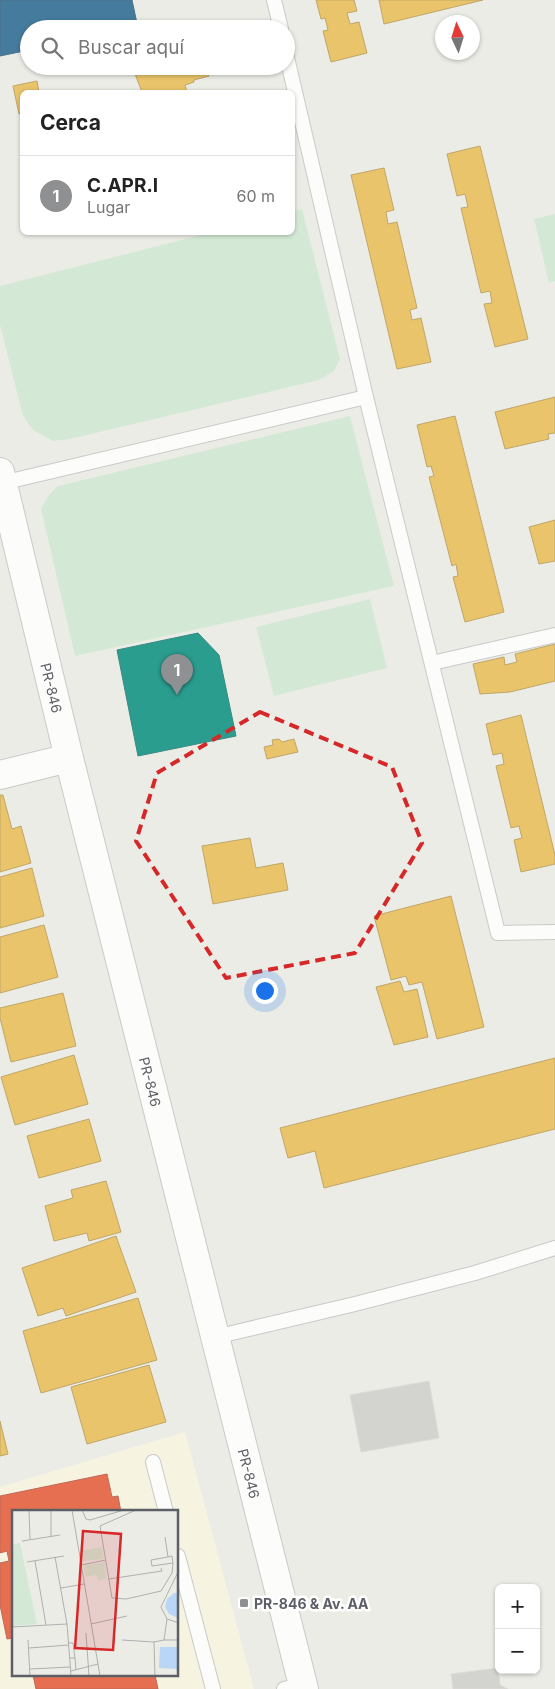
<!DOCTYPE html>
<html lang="es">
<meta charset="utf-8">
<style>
:root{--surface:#fff;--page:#f6f6f6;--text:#222;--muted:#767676;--line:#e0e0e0;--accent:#8e9092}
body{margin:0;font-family:Inter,sans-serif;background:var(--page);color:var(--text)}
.controls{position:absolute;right:15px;bottom:15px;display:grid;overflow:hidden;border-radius:8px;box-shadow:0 1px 4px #0004}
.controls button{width:45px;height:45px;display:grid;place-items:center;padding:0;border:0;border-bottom:1px solid var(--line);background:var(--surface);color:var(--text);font:25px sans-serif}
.compass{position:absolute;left:435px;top:15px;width:45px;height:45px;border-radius:50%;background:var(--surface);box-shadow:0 1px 4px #0004;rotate:356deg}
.you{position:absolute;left:264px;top:990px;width:18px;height:18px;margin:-12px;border:4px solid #fff;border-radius:50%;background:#1a73e8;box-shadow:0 0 0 8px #1a73e833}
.badge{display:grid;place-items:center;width:32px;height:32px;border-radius:50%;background:var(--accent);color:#fff;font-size:16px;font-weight:700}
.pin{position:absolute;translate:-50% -41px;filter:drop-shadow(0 1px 2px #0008)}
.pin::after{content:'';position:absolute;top:26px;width:18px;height:15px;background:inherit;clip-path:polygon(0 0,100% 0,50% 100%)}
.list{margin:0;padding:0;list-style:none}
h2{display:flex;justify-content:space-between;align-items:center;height:65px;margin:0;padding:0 20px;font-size:21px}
h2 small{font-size:16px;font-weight:400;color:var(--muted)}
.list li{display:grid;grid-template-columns:32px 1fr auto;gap:15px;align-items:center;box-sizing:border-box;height:80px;padding:0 20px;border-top:1px solid var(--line)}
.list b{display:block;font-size:19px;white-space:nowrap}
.list p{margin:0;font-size:16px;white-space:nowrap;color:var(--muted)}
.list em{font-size:16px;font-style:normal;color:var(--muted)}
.icon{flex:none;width:28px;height:28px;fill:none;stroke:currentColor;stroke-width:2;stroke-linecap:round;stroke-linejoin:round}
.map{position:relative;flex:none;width:555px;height:1689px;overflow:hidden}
.search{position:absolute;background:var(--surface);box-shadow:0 1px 4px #0004;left:20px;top:20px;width:275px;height:55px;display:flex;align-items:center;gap:12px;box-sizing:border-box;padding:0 18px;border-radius:28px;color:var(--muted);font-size:19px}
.panel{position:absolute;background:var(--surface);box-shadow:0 1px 4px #0004;left:20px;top:90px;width:275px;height:145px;border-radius:8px}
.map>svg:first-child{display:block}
</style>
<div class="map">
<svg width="555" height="1689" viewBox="0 0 555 1689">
<rect width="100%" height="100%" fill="#ecece7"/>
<path fill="#f6f4e0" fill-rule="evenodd" d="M 185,1432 L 254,1689 L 0,1689 L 0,1487 ZM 14,1512 L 178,1512 L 178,1675 L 14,1675 Z"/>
<g fill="#d4e9d5">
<path d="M 302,209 L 340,359 L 334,371 L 319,380 L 70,439 L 53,441 L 33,430 L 23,416 L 0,325 L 0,286 L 209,233 L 292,232 L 293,211 Z"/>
<path d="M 555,214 L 555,281 L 549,283 L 534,219 Z"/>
<path d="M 350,416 L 394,586 L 75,656 L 41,509 L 48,496 L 58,486 Z"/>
<path d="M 370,599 L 387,668 L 274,696 L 256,627 Z"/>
</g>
<g fill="#e9c46a" stroke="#bfa668">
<path d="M 316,0 L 354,0 L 357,11 L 347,13 L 350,24 L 359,22 L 367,53 L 331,62 L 323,31 L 328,30 L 325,18 L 321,19 Z"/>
<path d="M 379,0 L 483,0 L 384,24 Z"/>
<path d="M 132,66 L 205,66 L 209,76 L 194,80 L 194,82 L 185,85 L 187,92 L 142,92 Z"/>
<path d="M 37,81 L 39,92 L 22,92 L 22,113 L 19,114 L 13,86 Z"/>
<path d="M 480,146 L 528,339 L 495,347 L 484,304 L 492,303 L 490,291 L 481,293 L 461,208 L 468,207 L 465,194 L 457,196 L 447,154 Z"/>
<path d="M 384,168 L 394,210 L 386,212 L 388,224 L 397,222 L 417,308 L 410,310 L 412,320 L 421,318 L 431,362 L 397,369 L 351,175 Z"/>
<path d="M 555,397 L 555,433 L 548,434 L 549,439 L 505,449 L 495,412 Z"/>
<path d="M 455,416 L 504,612 L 465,622 L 453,577 L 458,576 L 456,564 L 452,566 L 429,477 L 434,476 L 431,466 L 427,467 L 417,425 Z"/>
<path d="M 555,520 L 555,561 L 539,564 L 529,527 Z"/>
<path d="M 555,644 L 555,681 L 510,692 L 480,694 L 473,664 L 504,657 L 505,665 L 517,662 L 515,654 Z"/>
<path d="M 521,715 L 555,855 L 555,864 L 521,872 L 514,840 L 522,838 L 519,826 L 511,828 L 496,766 L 504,764 L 502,753 L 493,755 L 486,724 Z"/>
<path d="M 279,739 L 282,742 L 294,739 L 298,752 L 267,759 L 264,747 L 273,745 L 272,740 Z"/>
<path d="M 0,795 L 3,795 L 12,829 L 21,826 L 31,863 L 0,872 Z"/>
<path d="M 250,838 L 256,868 L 283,863 L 288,890 L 213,904 L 202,846 Z"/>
<path d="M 32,868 L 44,916 L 0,928 L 0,877 Z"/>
<path d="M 451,896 L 484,1027 L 437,1039 L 422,982 L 409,985 L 406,976 L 391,980 L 374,916 Z"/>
<path d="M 44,925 L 58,977 L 0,993 L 0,937 Z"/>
<path d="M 400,981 L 404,992 L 417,989 L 428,1037 L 394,1045 L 376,987 Z"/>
<path d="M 63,993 L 76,1046 L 11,1062 L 0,1018 L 0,1008 Z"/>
<path d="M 74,1055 L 88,1104 L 15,1125 L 1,1077 Z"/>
<path d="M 555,1058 L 555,1129 L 324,1188 L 315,1151 L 288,1158 L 280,1128 Z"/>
<path d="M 89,1119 L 101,1161 L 39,1178 L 27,1136 Z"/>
<path d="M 106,1181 L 121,1232 L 89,1241 L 87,1233 L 54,1241 L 45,1206 L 73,1198 L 71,1190 Z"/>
<path d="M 116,1236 L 136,1292 L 66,1316 L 63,1308 L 38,1316 L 22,1268 Z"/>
<path d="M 138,1298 L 157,1360 L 41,1393 L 23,1331 Z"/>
<path d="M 149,1365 L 166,1422 L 87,1444 L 71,1387 Z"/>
<path d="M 0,1421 L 8,1454 L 0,1456 Z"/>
</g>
<g fill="#e76f51" stroke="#bd6a57">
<path d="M 107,1474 L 112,1497 L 118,1496 L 121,1512 L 14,1512 L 14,1638 L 7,1639 L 0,1605 L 0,1563 L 9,1561 L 7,1551 L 0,1553 L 0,1496 Z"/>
<path d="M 33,1675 L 155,1675 L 158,1689 L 36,1689 Z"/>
</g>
<path fill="#2a9d8f" stroke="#398a82" d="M 198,633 L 219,655 L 236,736 L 138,756 L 117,650 Z"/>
<path fill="#457b9d" stroke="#4c738c" d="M 0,0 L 132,0 L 138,28 L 29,29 L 29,50 L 0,56 Z"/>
<g fill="#d3d3d0" stroke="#dcdbd6">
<path d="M 429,1381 L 439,1438 L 361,1452 L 350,1395 Z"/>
<path d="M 498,1668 L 500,1685 L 508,1689 L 453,1689 L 451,1674 Z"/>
</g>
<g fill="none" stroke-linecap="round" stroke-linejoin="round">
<g stroke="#c9cac9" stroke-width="16">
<g id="service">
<path d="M 274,0 L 281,29"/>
<path d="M 286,53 L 366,397 L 498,933 L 555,932"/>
<path d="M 2,483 L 366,397"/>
<path d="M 432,663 L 555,635"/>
<path d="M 215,1337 L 355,1304 L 475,1273 L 555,1248"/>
<path d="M 153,1462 L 166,1512"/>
<path d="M 178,1556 L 213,1689"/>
<path d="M 284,1689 L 303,1684"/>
</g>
</g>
<g stroke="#c9cac9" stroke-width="30">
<path id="minor" d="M 0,775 L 69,758"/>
</g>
<g stroke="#c9cac9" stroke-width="30">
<g id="tertiary">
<path id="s1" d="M 0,472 L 69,758 L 304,1689"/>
</g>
</g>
<use href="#service" stroke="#fcfcfb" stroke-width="14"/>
<use href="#minor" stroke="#fcfcfb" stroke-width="28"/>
<use href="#tertiary" stroke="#fcfcfb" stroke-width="28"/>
</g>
<path fill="none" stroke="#d62828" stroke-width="4" stroke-dasharray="10 6" stroke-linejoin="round" d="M 260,712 L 392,767 L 422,843 L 355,953 L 226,978 L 136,841 L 157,773 Z"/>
<rect fill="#8e9092" stroke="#fff" stroke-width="2" x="239" y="1598" width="10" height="10" rx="2.5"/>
<g text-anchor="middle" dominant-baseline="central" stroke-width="5" stroke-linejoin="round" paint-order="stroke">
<g font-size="14" fill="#5c5f65" stroke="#fff">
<text stroke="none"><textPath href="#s1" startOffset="222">PR-846</textPath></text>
<text stroke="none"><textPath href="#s1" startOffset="628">PR-846</textPath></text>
<text stroke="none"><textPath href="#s1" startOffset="1032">PR-846</textPath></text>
</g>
<g font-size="14" font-weight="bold" fill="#5c5f65" stroke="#fff" text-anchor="start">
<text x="254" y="1603">PR-846 &amp; Av. AA</text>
</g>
</g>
<g transform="translate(12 1510)">
<rect width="166" height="166" fill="#ecece7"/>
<path d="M 8,33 L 25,114 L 0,116 L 0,35 ZM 90,37 L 92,49 L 71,51 L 69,41 ZM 93,52 L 94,69 L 86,71 L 85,65 L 73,67 L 72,55 Z" fill="#d4e9d5"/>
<path d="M 162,83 L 166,83 L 166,108 L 157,104 L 153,97 L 155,89 ZM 148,137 L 166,137 L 166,159 L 147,158 Z" fill="#bad6f7"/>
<path fill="none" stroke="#aeb0af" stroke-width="1" d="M 17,0 L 18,29M 39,0 L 39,26M 60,0 L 88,166M 70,0 L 74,9 L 78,10 L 112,0M 124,0 L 88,16 L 100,88 L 114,89 L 149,81 L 160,63 L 161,53M 153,27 L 156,47 L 160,46 L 161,53 L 140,56 L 139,50 L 156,47M 10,31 L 48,25M 43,47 L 55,114 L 59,166M 23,51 L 34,115M 15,52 L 52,46M 69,55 L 94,50M 167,60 L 149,97 L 155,109 L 167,113M 97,69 L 150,61 L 149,58M 49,78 L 72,74M 155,109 L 152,130 L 167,130M 79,114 L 115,106M 0,117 L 55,114M 74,123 L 77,166M 16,130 L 18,166M 110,130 L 142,132 L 152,130M 142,132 L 143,166M 57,133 L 61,133 L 63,148M 17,138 L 57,135M 58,148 L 63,148 L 64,160M 18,159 L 58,157M 59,161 L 86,154"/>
<path fill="#d62828" fill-opacity="0.15" stroke="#d62828" stroke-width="2.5" d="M 71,21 L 109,24 L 101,140 L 63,138 Z"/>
<rect width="166" height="166" fill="none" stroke="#5c5f65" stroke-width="2.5"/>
</g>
</svg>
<div class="controls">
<button>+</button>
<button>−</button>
</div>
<svg class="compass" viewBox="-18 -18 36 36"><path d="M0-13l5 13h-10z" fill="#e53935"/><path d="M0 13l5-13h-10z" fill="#767676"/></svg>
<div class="you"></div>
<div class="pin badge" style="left:177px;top:695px">1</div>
<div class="search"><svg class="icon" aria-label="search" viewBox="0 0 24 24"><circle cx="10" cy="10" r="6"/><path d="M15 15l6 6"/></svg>Buscar aquí</div>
<section class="panel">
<h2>Cerca<small></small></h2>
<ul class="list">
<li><span class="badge">1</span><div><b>C.APR.I</b><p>Lugar</p></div><em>60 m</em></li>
</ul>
</section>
</div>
